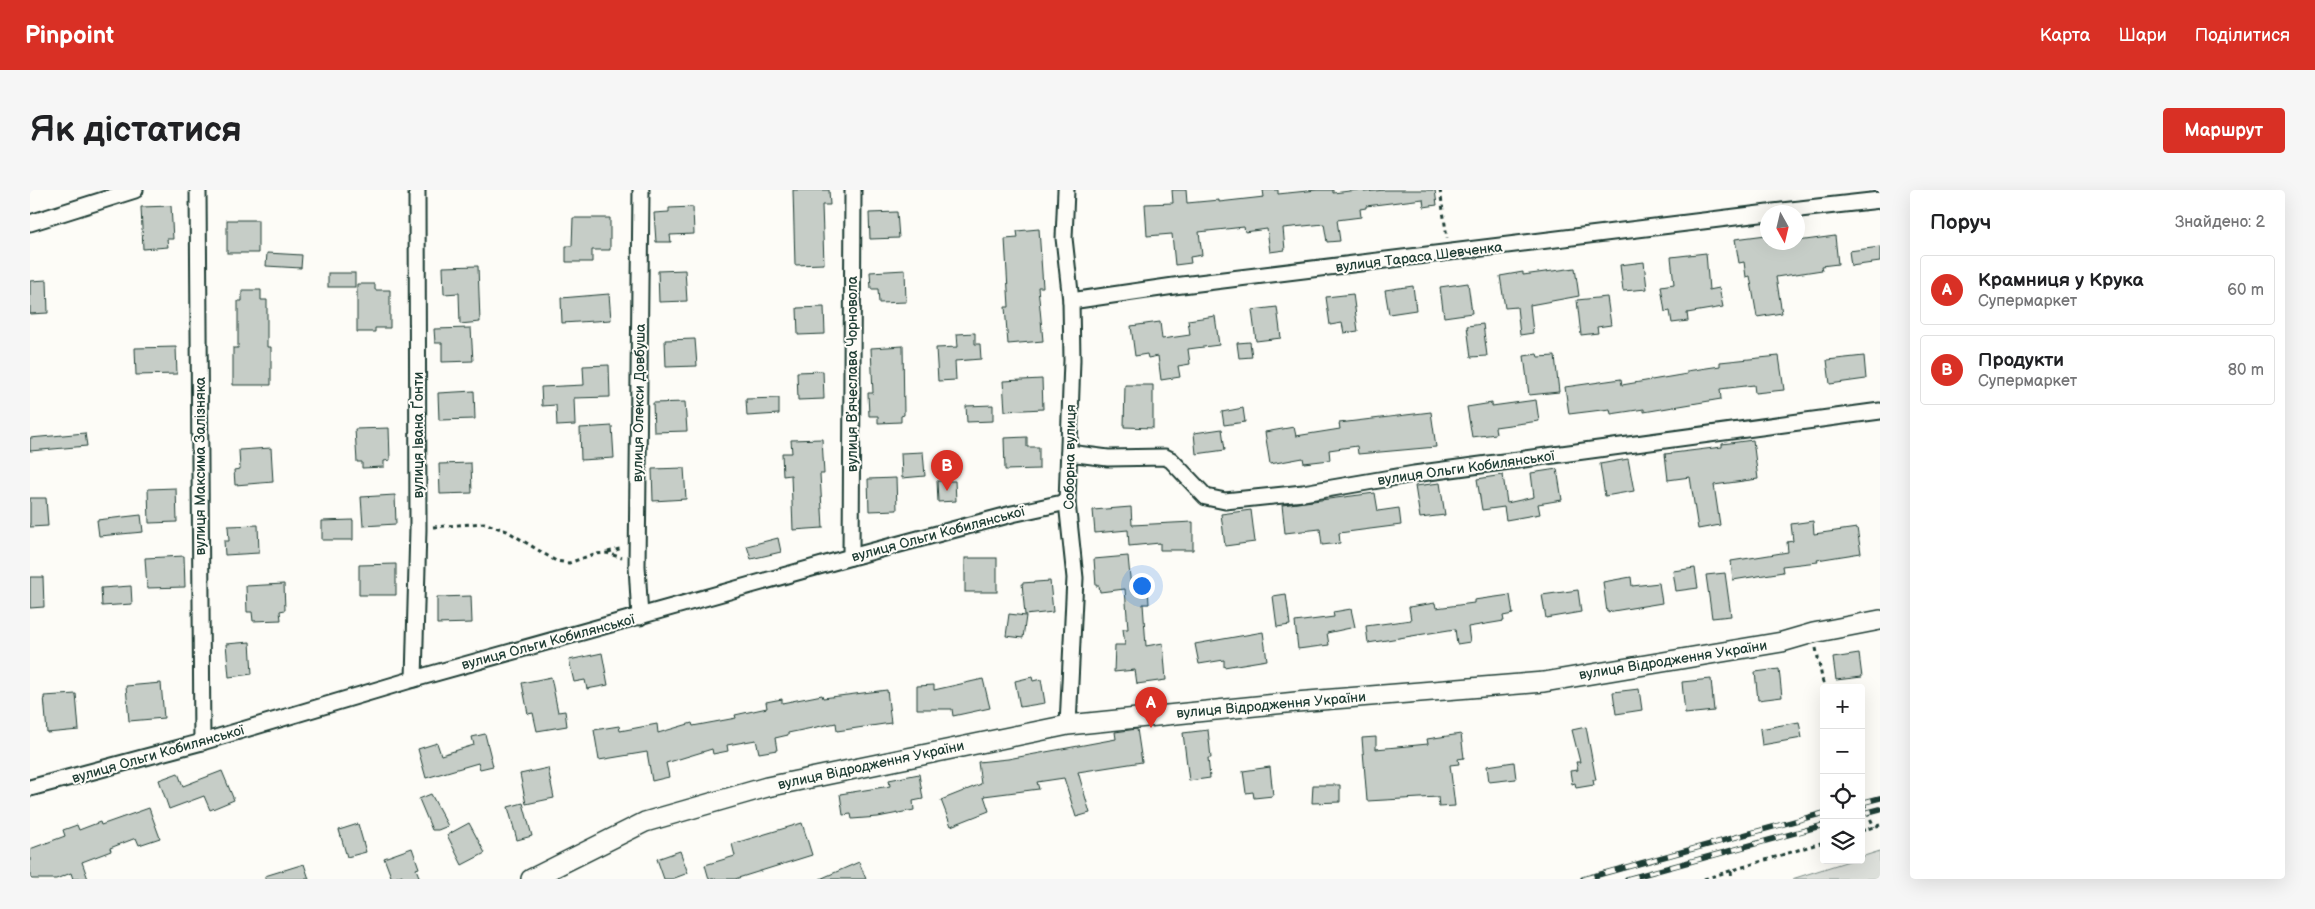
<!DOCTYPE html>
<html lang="uk">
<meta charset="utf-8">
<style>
:root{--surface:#fff;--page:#f6f6f6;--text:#202124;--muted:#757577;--line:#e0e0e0;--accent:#d93025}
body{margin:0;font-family:"Balsamiq Sans",sans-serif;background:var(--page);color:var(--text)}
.controls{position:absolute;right:15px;bottom:15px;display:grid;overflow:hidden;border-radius:5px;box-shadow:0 5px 20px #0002}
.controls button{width:45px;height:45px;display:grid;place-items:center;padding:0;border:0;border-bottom:1px solid var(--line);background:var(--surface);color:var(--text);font:25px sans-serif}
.compass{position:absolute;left:1730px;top:15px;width:45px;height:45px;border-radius:50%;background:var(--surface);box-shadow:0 5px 20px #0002;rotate:172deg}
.you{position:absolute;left:1111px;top:395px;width:18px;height:18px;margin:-12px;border:4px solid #fff;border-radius:50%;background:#1a73e8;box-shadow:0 0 0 8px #1a73e833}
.badge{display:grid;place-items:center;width:32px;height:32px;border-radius:50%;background:var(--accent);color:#fff;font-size:16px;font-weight:700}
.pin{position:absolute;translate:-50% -41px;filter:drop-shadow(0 1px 2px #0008)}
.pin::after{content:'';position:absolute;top:26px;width:18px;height:15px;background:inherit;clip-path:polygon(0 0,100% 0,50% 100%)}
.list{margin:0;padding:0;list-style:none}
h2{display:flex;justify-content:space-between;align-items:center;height:65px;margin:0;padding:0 20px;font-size:21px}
h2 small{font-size:16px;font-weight:400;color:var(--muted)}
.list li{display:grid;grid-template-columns:32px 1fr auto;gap:15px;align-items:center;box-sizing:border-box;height:70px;margin:0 10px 10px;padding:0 10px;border:1px solid var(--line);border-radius:5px}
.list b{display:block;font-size:19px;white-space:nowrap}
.list p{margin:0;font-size:16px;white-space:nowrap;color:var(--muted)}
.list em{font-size:16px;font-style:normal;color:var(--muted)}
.icon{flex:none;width:28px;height:28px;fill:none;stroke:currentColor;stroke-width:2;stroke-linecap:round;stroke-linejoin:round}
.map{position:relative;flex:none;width:1850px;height:689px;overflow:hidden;border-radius:5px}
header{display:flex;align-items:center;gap:30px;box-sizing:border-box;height:70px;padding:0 25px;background:var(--accent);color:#fff}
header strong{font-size:24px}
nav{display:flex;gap:28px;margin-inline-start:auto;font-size:18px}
.intro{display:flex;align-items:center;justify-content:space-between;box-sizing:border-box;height:120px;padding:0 30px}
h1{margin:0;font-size:35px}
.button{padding:12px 22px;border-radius:5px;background:var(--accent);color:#fff;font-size:18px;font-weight:700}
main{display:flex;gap:30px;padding:0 30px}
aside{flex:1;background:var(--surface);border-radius:5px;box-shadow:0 5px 20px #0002}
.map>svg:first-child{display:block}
</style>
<header>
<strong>Pinpoint</strong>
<nav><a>Карта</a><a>Шари</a><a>Поділитися</a></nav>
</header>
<div class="intro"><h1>Як дістатися</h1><a class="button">Маршрут</a></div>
<main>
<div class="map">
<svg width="1850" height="689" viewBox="0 0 1850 689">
<rect width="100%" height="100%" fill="#fdfcf7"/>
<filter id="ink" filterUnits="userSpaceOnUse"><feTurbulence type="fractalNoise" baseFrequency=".02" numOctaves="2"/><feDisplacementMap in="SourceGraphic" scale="10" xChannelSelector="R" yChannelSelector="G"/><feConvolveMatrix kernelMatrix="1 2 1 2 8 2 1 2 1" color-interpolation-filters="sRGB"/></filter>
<g filter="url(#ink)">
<path fill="#dde0db" stroke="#7e8e88" d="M 1850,661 L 1850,689 L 1762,689 L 1822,670 L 1831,670 L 1831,667 Z"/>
<g fill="#c6cdc7" stroke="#1f3d34">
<path d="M 763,0 L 799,0 L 800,15 L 792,15 L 794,74 L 765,75 Z"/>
<path d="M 1142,0 L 1156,0 L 1157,13 L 1189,10 L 1189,12 L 1234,7 L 1233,0 L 1248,0 L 1248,4 L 1287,0 L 1303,0 L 1303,3 L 1328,0 L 1334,0 L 1334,2 L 1355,0 L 1405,0 L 1407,15 L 1394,17 L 1393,9 L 1336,16 L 1336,18 L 1330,19 L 1331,27 L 1307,30 L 1310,51 L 1297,52 L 1294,34 L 1253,38 L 1255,60 L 1240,62 L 1237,39 L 1215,42 L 1214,37 L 1169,42 L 1172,65 L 1160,67 L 1161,73 L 1145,75 L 1142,44 L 1117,46 L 1115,14 L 1143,13 Z"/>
<path d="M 141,16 L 143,49 L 137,49 L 138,57 L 113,59 L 111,17 Z"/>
<path d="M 663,17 L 664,44 L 640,45 L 641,52 L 626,52 L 624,23 L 639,22 L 639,18 Z"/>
<path d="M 867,22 L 869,48 L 840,49 L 839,23 Z"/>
<path d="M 543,28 L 580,28 L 580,60 L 562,60 L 562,72 L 536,72 L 536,56 L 542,56 Z"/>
<rect x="197" y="30" width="31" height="33"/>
<path d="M 1009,39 L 1013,97 L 1008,97 L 1013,151 L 978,154 L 975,117 L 979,117 L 975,49 L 988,48 L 987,41 Z"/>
<path d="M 1736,45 L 1737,52 L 1768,52 L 1768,51 L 1805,46 L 1808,74 L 1791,76 L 1792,80 L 1746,87 L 1752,123 L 1727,127 L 1720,86 L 1716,87 L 1714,72 L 1709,73 L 1705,49 Z"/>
<path d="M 1850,57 L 1850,72 L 1821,76 L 1819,61 Z"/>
<path d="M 237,63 L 272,65 L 271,78 L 236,76 Z"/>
<path d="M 1676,63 L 1679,100 L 1689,98 L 1693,117 L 1657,123 L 1658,131 L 1642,133 L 1640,121 L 1635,122 L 1631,96 L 1644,94 L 1641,67 Z"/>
<path d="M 1614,72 L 1617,99 L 1593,101 L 1590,75 Z"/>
<path d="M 448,76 L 450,132 L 430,134 L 429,103 L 414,104 L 413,77 Z"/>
<path d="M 1545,78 L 1549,106 L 1500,115 L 1503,143 L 1490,145 L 1487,117 L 1475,118 L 1470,86 L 1493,82 L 1493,85 Z"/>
<path d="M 655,80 L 657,111 L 629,112 L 628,81 Z"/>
<path d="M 875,80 L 876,112 L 849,113 L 848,99 L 841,99 L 840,82 Z"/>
<rect x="298" y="83" width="27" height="14"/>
<path d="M 17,90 L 18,123 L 0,124 L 0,91 Z"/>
<path d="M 1438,93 L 1442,123 L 1414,127 L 1410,97 Z"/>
<path d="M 327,94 L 345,94 L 345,100 L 360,100 L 360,138 L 345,138 L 345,142 L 327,142 Z"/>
<path d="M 1383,96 L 1386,120 L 1359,124 L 1355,100 Z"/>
<path d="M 212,100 L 231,100 L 231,110 L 237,110 L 237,157 L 241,157 L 241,195 L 203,195 L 203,158 L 208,158 L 208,111 L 212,111 Z"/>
<path d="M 579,104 L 581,130 L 532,133 L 531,108 Z"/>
<path d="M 1323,104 L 1328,141 L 1314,143 L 1312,133 L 1300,135 L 1296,107 Z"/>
<path d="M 1577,107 L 1581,135 L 1567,137 L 1568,143 L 1551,145 L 1547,110 Z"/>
<path d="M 794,117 L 795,144 L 768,145 L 767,118 Z"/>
<path d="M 1247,117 L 1251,148 L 1226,151 L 1222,120 Z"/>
<path d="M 1185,126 L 1189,155 L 1158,159 L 1160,174 L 1148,176 L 1150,187 L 1131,190 L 1128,166 L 1118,168 L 1117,164 L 1105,166 L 1101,136 L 1130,132 L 1132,149 L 1160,145 L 1158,130 Z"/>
<path d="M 1453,134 L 1457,166 L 1441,167 L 1437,136 Z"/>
<path d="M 441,138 L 443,171 L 412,172 L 412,153 L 405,153 L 404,139 Z"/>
<path d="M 945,143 L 945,154 L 950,154 L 951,169 L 925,171 L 926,190 L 908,191 L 906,158 L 928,157 L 927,144 Z"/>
<path d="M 665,149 L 667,176 L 636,177 L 635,150 Z"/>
<path d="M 1220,152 L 1222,167 L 1209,168 L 1207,153 Z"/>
<path d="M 873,156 L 874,225 L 871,226 L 871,232 L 848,233 L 848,226 L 839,226 L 838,203 L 843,203 L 841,158 Z"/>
<path d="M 146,157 L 147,184 L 106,185 L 105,158 Z"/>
<path d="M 1507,164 L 1508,167 L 1525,166 L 1529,202 L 1499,205 L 1494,166 Z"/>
<path d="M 1749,166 L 1754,200 L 1725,203 L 1724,195 L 1690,199 L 1691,209 L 1614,222 L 1614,219 L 1581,224 L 1580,219 L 1539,224 L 1535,197 L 1591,189 L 1592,195 L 1657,184 L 1657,181 L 1690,176 L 1690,172 Z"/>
<path d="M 1834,166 L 1836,189 L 1800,194 L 1797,170 Z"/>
<path d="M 579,175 L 580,207 L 544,208 L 545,235 L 527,236 L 526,215 L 512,216 L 511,197 L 554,195 L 553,176 Z"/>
<path d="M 793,181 L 794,209 L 768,210 L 767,182 Z"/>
<path d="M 1012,189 L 1013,219 L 975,221 L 973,191 Z"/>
<path d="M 1095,195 L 1123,195 L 1123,238 L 1094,237 Z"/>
<path d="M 444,201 L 445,229 L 409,230 L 408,203 Z"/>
<path d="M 749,208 L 749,224 L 717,226 L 716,209 Z"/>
<path d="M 1506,210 L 1509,231 L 1465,237 L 1466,244 L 1442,247 L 1437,217 L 1462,213 L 1462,216 Z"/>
<path d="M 655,212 L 657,241 L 624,242 L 623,213 Z"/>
<path d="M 963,215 L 963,231 L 937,232 L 936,216 Z"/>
<path d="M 1213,218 L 1215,232 L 1194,235 L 1192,222 Z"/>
<path d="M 1401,222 L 1406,257 L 1328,264 L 1327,256 L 1299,260 L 1300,270 L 1274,273 L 1273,268 L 1240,274 L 1235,242 L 1264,237 L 1266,246 L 1310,239 L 1309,233 Z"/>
<path d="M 582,236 L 584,268 L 551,270 L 550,238 Z"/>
<path d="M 359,238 L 360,270 L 354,271 L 354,277 L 332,278 L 332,272 L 327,272 L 325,239 Z"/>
<path d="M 1192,239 L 1195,260 L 1166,264 L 1164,243 Z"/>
<path d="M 55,243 L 57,256 L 0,261 L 0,248 Z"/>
<path d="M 997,247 L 997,257 L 1009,257 L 1009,279 L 975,280 L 974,248 Z"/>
<path d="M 792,249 L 794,284 L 790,284 L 793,338 L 763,340 L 761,285 L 753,286 L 752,263 L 762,263 L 761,250 Z"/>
<path d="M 1723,250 L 1728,289 L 1684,295 L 1690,335 L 1668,339 L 1660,287 L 1638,290 L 1635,264 L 1692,257 L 1692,254 Z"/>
<path d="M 241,258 L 243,292 L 205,295 L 204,280 L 210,279 L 209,260 Z"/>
<path d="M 893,262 L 895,286 L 872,288 L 871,263 Z"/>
<path d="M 1598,269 L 1604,301 L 1575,306 L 1570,274 Z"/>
<path d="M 441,273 L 442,303 L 410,304 L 409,274 Z"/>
<path d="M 654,278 L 656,309 L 623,311 L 622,279 Z"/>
<path d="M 1527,279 L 1532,310 L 1508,314 L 1510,324 L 1476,330 L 1474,317 L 1452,320 L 1447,289 L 1473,285 L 1477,313 L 1504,307 L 1501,283 Z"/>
<path d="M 866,288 L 867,320 L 839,321 L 838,289 Z"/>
<path d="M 907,291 L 925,291 L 926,311 L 908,312 Z"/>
<path d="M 1410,293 L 1415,325 L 1390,328 L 1385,296 Z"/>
<path d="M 146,298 L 147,332 L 119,333 L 118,299 Z"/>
<path d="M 1345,303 L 1348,321 L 1369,318 L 1371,335 L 1309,343 L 1310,353 L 1292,355 L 1290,339 L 1255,343 L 1252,315 Z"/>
<path d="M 365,305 L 366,334 L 333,336 L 331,307 Z"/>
<path d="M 0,308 L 16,308 L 18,336 L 0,337 Z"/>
<path d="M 1101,317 L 1102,335 L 1163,332 L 1163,360 L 1130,360 L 1130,353 L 1099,356 L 1098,340 L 1065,343 L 1063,320 Z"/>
<path d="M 1221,320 L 1225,352 L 1195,356 L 1191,324 Z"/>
<path d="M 111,325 L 113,342 L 69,346 L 67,330 Z"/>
<path d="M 323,330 L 323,350 L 292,350 L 292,331 Z"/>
<path d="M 1783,331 L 1784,344 L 1827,338 L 1831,363 L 1787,370 L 1788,372 L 1752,376 L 1753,382 L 1703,390 L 1701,371 L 1758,362 L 1757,352 L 1763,351 L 1761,334 Z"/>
<path d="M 228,335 L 229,363 L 195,365 L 194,351 L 199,351 L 198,336 Z"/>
<path d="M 748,348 L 751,362 L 721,369 L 717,356 Z"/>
<path d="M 154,366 L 155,397 L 117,398 L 115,368 Z"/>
<path d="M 1098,366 L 1101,398 L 1118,397 L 1119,414 L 1113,414 L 1116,456 L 1133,453 L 1136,490 L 1107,494 L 1105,480 L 1084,482 L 1085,455 L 1095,455 L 1093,439 L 1098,439 L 1095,399 L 1070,402 L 1069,396 L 1066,396 L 1064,369 Z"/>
<rect x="935" y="368" width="32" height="34"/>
<path d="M 366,374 L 366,405 L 329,405 L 329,375 Z"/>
<path d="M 1665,378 L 1668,398 L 1646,401 L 1643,381 Z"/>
<path d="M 1695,383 L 1701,426 L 1682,428 L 1676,385 Z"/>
<path d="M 0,387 L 13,387 L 14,417 L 0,418 Z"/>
<path d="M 1601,387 L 1602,396 L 1629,393 L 1632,413 L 1577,422 L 1573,392 Z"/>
<path d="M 1020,391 L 1023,422 L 995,425 L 992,393 Z"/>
<path d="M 254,394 L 255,420 L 250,421 L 251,430 L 223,431 L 222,422 L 217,422 L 216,396 Z"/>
<path d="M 101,396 L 102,414 L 72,416 L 71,398 Z"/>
<path d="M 1548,400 L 1551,422 L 1516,428 L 1512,405 Z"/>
<path d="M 1256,404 L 1260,435 L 1247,437 L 1243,406 Z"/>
<path d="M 1480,405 L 1483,424 L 1473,426 L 1474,431 L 1438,437 L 1440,452 L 1427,454 L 1425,439 L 1338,453 L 1336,436 L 1381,430 L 1379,417 L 1405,413 L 1406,418 L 1444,413 L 1444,410 Z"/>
<path d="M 441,406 L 442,433 L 407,434 L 407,407 Z"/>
<path d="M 1321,419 L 1325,437 L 1297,443 L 1299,455 L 1268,459 L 1265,432 L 1304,427 L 1303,422 Z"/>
<path d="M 979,424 L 996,426 L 993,448 L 976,446 Z"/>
<path d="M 1233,442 L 1237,470 L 1194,477 L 1194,470 L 1169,474 L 1165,454 Z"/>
<path d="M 220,452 L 222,484 L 199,487 L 196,454 Z"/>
<path d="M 572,463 L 578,495 L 557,499 L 555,490 L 544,492 L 539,470 Z"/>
<path d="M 1829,464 L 1832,487 L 1806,490 L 1803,468 Z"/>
<path d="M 1749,479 L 1752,507 L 1728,510 L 1725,482 Z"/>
<path d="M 521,487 L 528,522 L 535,521 L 537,536 L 507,541 L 503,523 L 498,524 L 492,493 Z"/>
<path d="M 1002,487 L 1003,491 L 1011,489 L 1015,513 L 990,517 L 985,491 Z"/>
<path d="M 953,489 L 960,518 L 923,526 L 922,519 L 887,519 L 887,496 L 904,495 L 904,500 Z"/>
<path d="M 1681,489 L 1684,521 L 1655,524 L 1652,492 Z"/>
<path d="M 131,493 L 134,528 L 99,531 L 96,496 Z"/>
<path d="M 1609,499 L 1612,520 L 1586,524 L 1583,502 Z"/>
<path d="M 857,500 L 861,533 L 807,541 L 806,533 L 758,543 L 758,545 L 745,548 L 747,560 L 729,563 L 726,550 L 697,555 L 698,561 L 683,564 L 682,559 L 636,573 L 639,587 L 622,591 L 617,562 L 569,570 L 564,540 L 589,536 L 590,541 L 627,534 L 628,543 L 662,533 L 663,536 L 706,528 L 705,525 L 737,518 L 736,512 L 752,509 L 752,513 L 792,505 L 793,508 Z"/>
<path d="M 46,504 L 49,540 L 17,543 L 14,506 Z"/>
<path d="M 1769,532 L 1772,548 L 1732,555 L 1730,539 Z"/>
<path d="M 1556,537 L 1566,590 L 1563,590 L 1564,595 L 1546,598 L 1545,593 L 1542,594 L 1540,581 L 1548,580 L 1546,572 L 1550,572 L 1542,540 Z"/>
<path d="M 1107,539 L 1112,572 L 1048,582 L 1060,623 L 1046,627 L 1034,588 L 1007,592 L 1009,599 L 954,606 L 959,621 L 921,636 L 911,610 L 951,594 L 948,572 L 978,569 L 1086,549 L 1085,542 Z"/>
<path d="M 1178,540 L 1181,568 L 1178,568 L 1180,588 L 1159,591 L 1153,543 Z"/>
<path d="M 455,544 L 463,576 L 450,579 L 448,573 L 396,588 L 388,559 L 407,553 L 411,565 L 444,555 L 442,547 Z"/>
<path d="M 1431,544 L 1434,568 L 1428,569 L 1429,574 L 1420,575 L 1425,616 L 1409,617 L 1408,607 L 1337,611 L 1332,548 L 1346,547 L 1346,559 L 1398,554 L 1397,549 Z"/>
<path d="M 1484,572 L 1486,589 L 1459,592 L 1457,576 Z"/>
<path d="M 1240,577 L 1243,606 L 1224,608 L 1223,602 L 1216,603 L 1213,581 Z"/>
<path d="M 518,578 L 524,608 L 496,614 L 490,584 Z"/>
<path d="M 192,581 L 204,610 L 180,620 L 174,606 L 139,619 L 129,590 L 148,583 L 153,596 Z"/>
<path d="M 889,584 L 893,609 L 883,611 L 884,620 L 848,627 L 822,629 L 821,624 L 813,625 L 810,604 L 860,596 L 859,590 Z"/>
<path d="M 1283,595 L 1310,595 L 1310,612 L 1282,613 Z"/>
<path d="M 401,604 L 418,636 L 408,640 L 402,640 L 389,609 Z"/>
<path d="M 493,613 L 502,646 L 487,650 L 478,617 Z"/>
<path d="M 119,618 L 130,648 L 109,655 L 106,648 L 80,658 L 81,661 L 52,672 L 58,689 L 43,689 L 41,683 L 26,689 L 0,689 L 0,659 L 35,646 L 33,640 L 47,635 L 49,640 L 70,632 L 71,635 Z"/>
<path d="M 439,633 L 455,663 L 432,675 L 417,645 Z"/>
<path d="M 772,633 L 782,665 L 705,689 L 679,689 L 675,675 L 705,666 L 702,654 Z"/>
<path d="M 328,634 L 336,662 L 317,667 L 309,640 Z"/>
<path d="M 382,658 L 389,678 L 386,679 L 390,689 L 373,689 L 372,685 L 362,689 L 354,668 Z"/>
<path d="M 650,661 L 658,683 L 642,689 L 634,689 L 627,669 Z"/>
<path d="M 829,672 L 836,689 L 790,689 Z"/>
<path d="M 274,674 L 279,689 L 235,689 L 235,686 Z"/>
</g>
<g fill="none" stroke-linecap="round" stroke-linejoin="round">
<g stroke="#1f3d34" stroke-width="19">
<g id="minor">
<path d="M 168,0 L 172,552"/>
<path d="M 1036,0 L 1034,48 L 1041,111 L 1042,170 L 1037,312 L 1045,388 L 1038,535"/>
<path d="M 1743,22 L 1850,10"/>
<path d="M 0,33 L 105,0"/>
<path d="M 1041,111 L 1144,96 L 1738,23"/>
<path d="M 1039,263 L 1078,268 L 1135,267 L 1141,270 L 1176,307 L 1195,311 L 1273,303 L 1384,284 L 1850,221"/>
<path d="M 821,367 L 823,0"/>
<path d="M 610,427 L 607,376 L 611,0"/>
<path d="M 384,489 L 388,339 L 387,0"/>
<path d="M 0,598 L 172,552 L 384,489 L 821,367 L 982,324 L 1037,312"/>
</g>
</g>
<g stroke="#1f3d34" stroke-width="22">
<path id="tertiary" d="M 501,689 L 615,632 L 737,597 L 1038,535 L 1266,512 L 1514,492 L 1752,452 L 1783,443 L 1850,430"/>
</g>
<g stroke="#1f3d34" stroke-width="3" stroke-dasharray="4 4" stroke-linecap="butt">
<path d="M 1410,0 L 1417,48"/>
<path d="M 403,337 L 454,333 L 477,341 L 526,371 L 539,373 L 564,364 L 577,363 L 592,368"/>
<path d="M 578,362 L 593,358"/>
<path d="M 1786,458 L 1794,498"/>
<path d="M 1831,607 L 1844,637"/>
<path d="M 1831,641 L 1850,635"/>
<path d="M 1701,681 L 1702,689"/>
<path d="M 1674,689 L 1794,652"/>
</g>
<use href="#minor" stroke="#fdfcf7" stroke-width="15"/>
<use href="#tertiary" stroke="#fdfcf7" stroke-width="19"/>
<g stroke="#1f3d34" stroke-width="5.5">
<g id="rail">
<path d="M 1831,613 L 1850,608"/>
<path d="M 1831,624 L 1850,619"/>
<path d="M 1553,689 L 1794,623"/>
<path d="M 1597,689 L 1794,635"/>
</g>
</g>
<use href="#rail" stroke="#fdfcf7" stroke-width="4" stroke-dasharray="11" stroke-linecap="butt"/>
</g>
</g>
<g text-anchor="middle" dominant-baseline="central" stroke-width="4" stroke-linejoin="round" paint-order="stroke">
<g font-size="14" fill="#1f3d34" stroke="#fdfcf7">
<text transform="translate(1389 67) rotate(-7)">вулиця Тараса Шевченка</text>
<text transform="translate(822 184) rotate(-90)">вулиця Вʼячеслава Чорновола</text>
<text transform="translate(609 213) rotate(-89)">вулиця Олекси Довбуша</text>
<text transform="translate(388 245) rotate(-90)">вулиця Івана Ґонти</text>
<text transform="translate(1040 267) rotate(-89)">Соборна вулиця</text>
<text transform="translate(170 276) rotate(-90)">вулиця Максима Залізняка</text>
<text transform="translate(1436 278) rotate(-8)">вулиця Ольги Кобилянської</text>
<text transform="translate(908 344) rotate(-15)">вулиця Ольги Кобилянської</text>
<text transform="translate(518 452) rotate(-15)">вулиця Ольги Кобилянської</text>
<text transform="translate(1643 470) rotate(-9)">вулиця Відродження України</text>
<text transform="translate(1241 515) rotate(-5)">вулиця Відродження України</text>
<text transform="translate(128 564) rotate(-16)">вулиця Ольги Кобилянської</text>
<text transform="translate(841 575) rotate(-12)">вулиця Відродження України</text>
</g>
</g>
</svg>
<div class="controls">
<button>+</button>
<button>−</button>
<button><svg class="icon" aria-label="locate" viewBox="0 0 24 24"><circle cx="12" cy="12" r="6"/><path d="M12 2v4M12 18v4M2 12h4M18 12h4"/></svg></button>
<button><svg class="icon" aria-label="layers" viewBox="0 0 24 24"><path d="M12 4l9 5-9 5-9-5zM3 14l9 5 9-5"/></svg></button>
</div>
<svg class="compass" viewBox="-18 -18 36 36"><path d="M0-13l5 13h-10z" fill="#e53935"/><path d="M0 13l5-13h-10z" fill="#757577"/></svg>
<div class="you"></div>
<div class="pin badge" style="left:1121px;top:538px">A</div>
<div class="pin badge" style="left:917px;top:301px">B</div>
</div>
<aside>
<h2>Поруч<small>Знайдено: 2</small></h2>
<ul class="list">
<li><span class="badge">A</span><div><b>Крамниця у Крука</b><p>Супермаркет</p></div><em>60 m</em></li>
<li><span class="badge">B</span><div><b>Продукти</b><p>Супермаркет</p></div><em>80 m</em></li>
</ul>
</aside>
</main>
